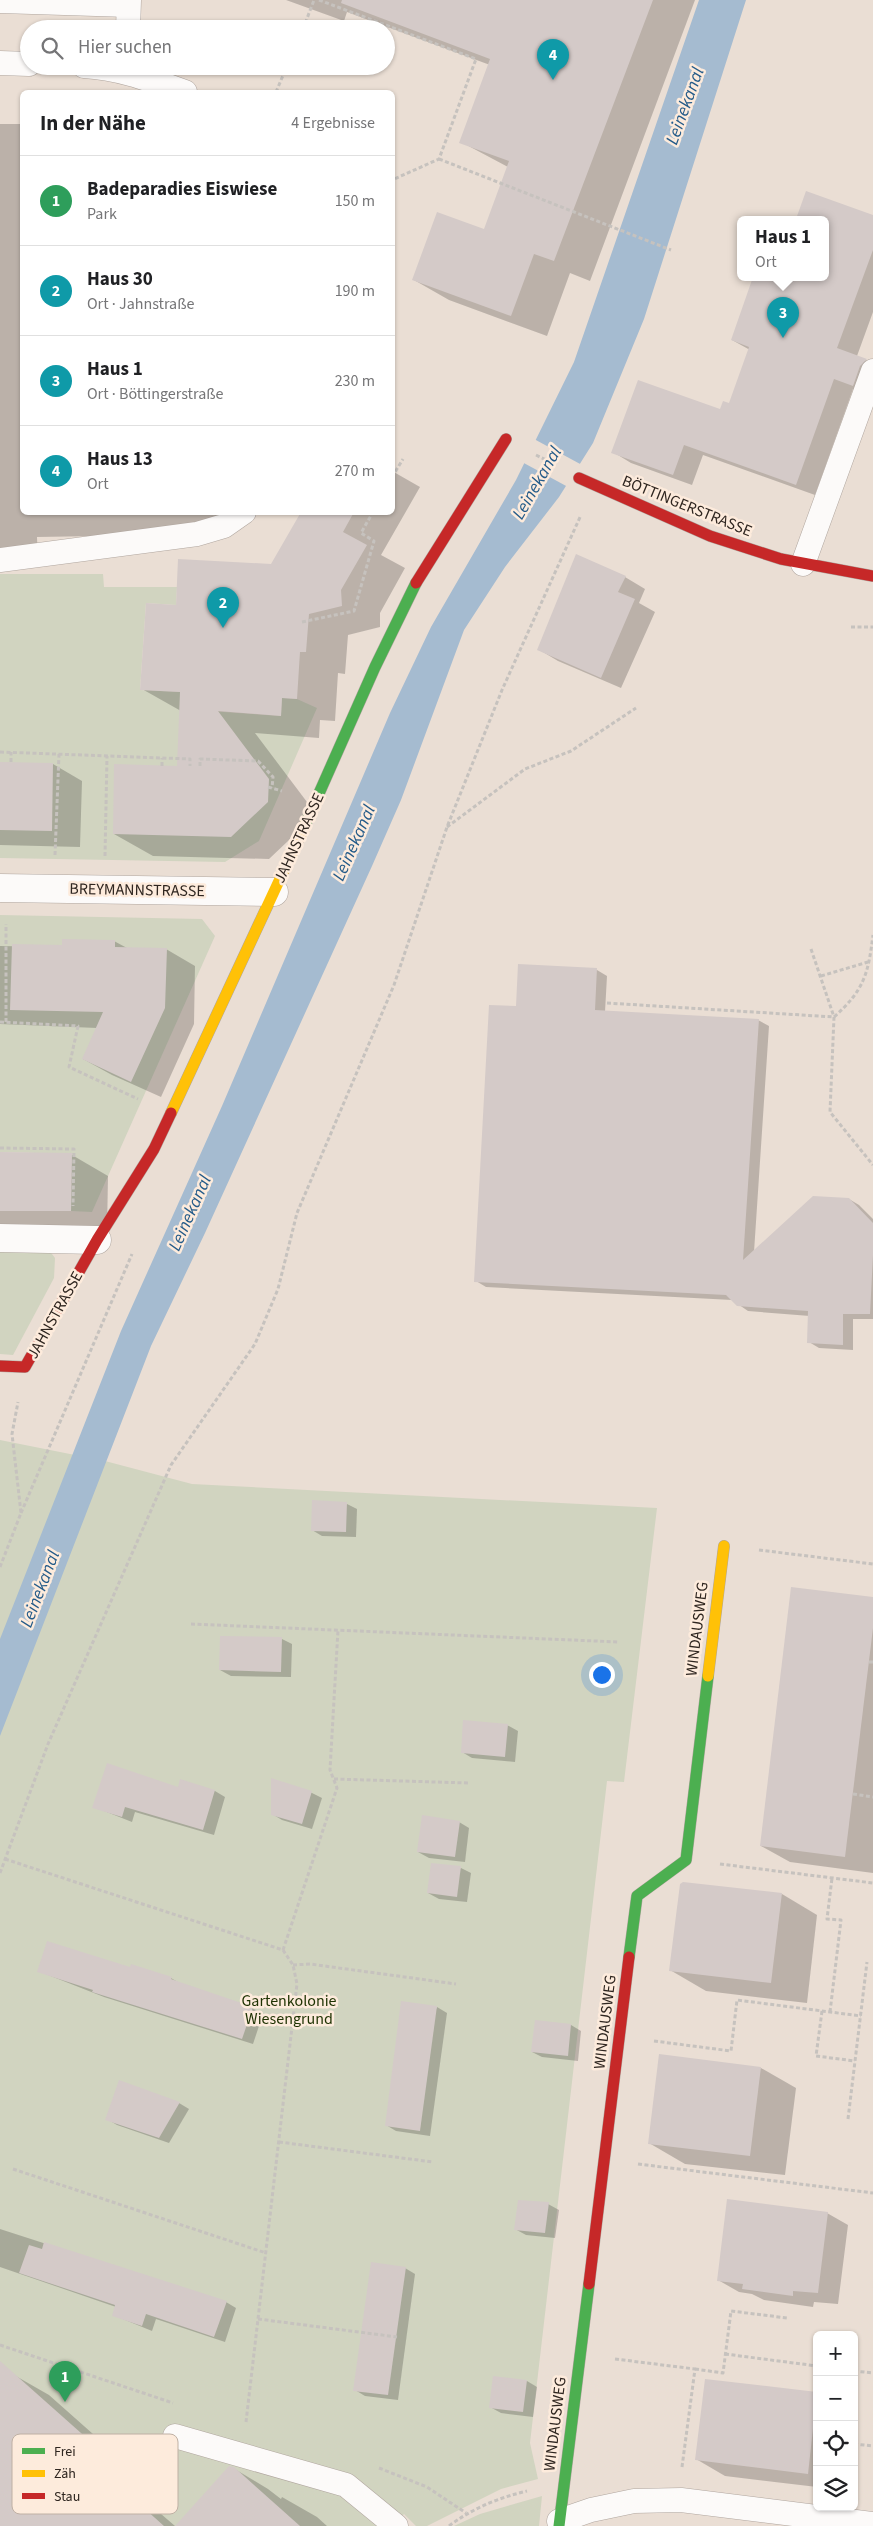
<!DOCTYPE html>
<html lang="de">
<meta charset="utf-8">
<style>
:root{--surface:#fff;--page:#f6f6f6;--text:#202124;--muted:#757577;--line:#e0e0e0;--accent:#0b8043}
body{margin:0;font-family:"Source Sans 3",sans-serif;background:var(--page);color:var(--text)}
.controls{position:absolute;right:15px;bottom:15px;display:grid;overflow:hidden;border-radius:8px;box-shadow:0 1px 4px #0004}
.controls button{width:45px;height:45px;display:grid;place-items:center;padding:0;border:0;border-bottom:1px solid var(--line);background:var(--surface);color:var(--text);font:25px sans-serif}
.you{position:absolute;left:601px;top:1674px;width:18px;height:18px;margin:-12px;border:4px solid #fff;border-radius:50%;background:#1a73e8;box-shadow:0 0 0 8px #1a73e833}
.badge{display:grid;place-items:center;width:32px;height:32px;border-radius:50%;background:var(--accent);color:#fff;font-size:16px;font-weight:700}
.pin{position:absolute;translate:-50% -41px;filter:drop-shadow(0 1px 2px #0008)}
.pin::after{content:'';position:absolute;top:26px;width:18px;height:15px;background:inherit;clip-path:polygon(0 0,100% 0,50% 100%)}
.popup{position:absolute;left:737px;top:216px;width:92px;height:65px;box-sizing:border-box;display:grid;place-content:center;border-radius:8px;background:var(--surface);filter:drop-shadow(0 1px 4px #0005);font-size:16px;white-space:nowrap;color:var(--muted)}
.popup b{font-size:19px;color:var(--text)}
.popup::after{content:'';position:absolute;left:50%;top:100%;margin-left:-10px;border:10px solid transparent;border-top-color:var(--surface)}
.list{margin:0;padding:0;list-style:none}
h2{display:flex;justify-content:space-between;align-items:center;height:65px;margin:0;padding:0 20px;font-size:21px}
h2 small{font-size:16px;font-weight:400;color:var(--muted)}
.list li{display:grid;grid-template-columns:32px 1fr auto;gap:15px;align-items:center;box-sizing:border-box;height:90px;padding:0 20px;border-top:1px solid var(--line)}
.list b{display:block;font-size:19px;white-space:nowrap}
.list p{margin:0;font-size:16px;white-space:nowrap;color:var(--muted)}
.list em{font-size:16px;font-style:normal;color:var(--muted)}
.icon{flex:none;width:28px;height:28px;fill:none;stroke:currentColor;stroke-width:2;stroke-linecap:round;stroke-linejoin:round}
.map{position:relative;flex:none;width:873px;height:2526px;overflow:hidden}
.search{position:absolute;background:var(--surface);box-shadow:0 1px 4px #0004;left:20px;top:20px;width:375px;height:55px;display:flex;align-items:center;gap:12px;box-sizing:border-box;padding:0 18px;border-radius:28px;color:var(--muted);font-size:19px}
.panel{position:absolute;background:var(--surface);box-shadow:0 1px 4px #0004;left:20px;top:90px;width:375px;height:425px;border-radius:8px}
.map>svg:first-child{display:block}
</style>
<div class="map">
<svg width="873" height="2526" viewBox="0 0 873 2526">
<rect width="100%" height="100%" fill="#eaded4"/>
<g fill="#d1d4c0">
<path d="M 0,574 L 103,574 L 104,587 L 177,587 L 176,605 L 146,603 L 140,690 L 180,692 L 180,709 L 281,716 L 282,698 L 297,699 L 317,708 L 259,841 L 225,862 L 0,858 Z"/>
<path d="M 0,915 L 202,919 L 215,936 L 92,1212 L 71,1211 L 72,1154 L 0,1152 Z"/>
<path d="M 0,1247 L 48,1249 L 55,1258 L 54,1278 L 13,1355 L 0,1354 Z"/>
<path d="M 0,1440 L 105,1461 L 192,1484 L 657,1508 L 624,1782 L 607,1781 L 530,2443 L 538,2479 L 501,2489 L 427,2526 L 416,2526 L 404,2514 L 393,2526 L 0,2526 Z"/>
<path d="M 542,2496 L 539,2526 L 454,2526 L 480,2514 Z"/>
</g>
<path fill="#a5bbd0" d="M 699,0 L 746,0 L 644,319 L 593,443 L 559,497 L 505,567 L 464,630 L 401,800 L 372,866 L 205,1233 L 151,1346 L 0,1736 L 0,1639 L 121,1331 L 222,1106 L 390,713 L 431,627 L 516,480 L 574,362 Z"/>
<path fill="#eaded4" d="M 534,439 L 582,465 L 568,487 L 522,462 Z"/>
<g fill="#0003">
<path d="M 286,0 L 695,0 L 590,281 L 570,273 L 547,336 L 449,300 L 414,280 L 485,231 L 508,167 L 461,142 L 490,65 L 347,12 L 344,21 Z"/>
<path d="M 0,124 L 22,124 L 22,512 L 219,512 L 219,534 L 37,537 L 38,563 L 0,563 Z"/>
<path d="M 807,193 L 873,217 L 873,312 L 857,356 L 873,364 L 872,396 L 853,389 L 815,495 L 703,455 L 692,485 L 631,463 L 613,452 L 721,411 L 730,404 L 750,350 L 732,340 L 755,277 L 826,277 L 826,219 L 797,219 Z"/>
<path d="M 392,471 L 420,487 L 381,555 L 405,568 L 380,613 L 380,627 L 348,635 L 345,674 L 338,673 L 335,721 L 320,720 L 319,738 L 255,733 L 307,802 L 306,824 L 269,859 L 153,856 L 114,834 L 178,767 L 181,711 L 142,689 L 177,606 L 272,566 L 302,512 L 392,512 Z"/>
<path d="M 625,577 L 645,589 L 639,603 L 655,612 L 621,688 L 558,661 L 538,649 Z"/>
<path d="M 0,763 L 53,764 L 82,781 L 80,847 L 0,845 Z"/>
<path d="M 114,941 L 127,948 L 166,949 L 195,966 L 194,1024 L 161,1097 L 112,1075 L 83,1059 L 97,1028 L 0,1024 L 0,946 L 64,947 Z"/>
<path d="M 519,965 L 597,970 L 607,976 L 605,1012 L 758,1020 L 769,1026 L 754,1252 L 849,1199 L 859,1205 L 873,1219 L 873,1319 L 853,1319 L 853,1350 L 819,1348 L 809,1342 L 810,1316 L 748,1311 L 732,1300 L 486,1287 L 476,1281 L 517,1007 Z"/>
<path d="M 0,1154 L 72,1155 L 108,1176 L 107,1232 L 0,1230 Z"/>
<path d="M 347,1504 L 357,1509 L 356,1537 L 322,1536 L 312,1530 Z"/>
<path d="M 873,1599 L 873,1873 L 790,1862 L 761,1846 Z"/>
<path d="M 282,1639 L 292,1644 L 291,1677 L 231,1676 L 220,1670 Z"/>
<path d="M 507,1725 L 518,1731 L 515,1762 L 472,1758 L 462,1752 Z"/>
<path d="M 181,1780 L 215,1791 L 225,1797 L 214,1835 L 135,1812 L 132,1822 L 94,1807 L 178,1789 Z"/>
<path d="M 273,1780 L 312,1793 L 322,1798 L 312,1829 L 282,1820 L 272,1814 Z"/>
<path d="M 459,1822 L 469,1828 L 465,1862 L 429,1858 L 418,1852 Z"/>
<path d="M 461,1868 L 471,1873 L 467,1902 L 439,1899 L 428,1893 Z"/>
<path d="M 782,1894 L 817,1915 L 807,2003 L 706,1991 L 670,1970 Z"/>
<path d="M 131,1969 L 171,1978 L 181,1984 L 252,2008 L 263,2014 L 253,2044 L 104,1997 L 38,1971 Z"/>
<path d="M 437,2007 L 447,2013 L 430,2136 L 396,2131 L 386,2125 Z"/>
<path d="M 536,2021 L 571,2025 L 581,2031 L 578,2061 L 542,2057 L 532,2052 Z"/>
<path d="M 761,2068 L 796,2088 L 785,2175 L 685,2164 L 649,2143 Z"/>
<path d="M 179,2103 L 189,2109 L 169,2143 L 117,2125 L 107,2119 Z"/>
<path d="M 548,2204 L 559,2210 L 555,2238 L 526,2235 L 515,2229 Z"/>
<path d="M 827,2213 L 848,2225 L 838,2304 L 814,2302 L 813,2307 L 764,2300 L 752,2294 L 739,2292 L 718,2280 Z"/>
<path d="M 0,2229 L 226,2302 L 236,2308 L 225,2342 L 156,2319 L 152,2331 L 113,2315 L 116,2307 L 0,2267 Z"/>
<path d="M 405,2268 L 415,2274 L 398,2400 L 365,2396 L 355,2390 Z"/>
<path d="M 0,2375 L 14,2375 L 49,2395 L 102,2442 L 129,2458 L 153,2479 L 139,2495 L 175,2526 L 0,2526 Z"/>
<path d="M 494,2377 L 527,2381 L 537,2387 L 533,2417 L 501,2413 L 490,2407 Z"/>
<path d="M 817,2394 L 817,2487 L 725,2476 L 696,2459 Z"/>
<path d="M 233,2468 L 268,2489 L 281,2499 L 282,2497 L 317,2517 L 327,2526 L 177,2526 Z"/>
</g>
<g fill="#d4cac8">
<path d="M 342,0 L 653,0 L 554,261 L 534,254 L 511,316 L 412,280 L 437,212 L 484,229 L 509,161 L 459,143 L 490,59 L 341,3 Z"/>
<path d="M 806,191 L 873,215 L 873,250 L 837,348 L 867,359 L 860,366 L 853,386 L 834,379 L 796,485 L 684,445 L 673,475 L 611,453 L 638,380 L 720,409 L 723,401 L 729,403 L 749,347 L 731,340 L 753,277 L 826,277 L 826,219 L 796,219 Z"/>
<path d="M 301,512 L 354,512 L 343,532 L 367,545 L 341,590 L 342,606 L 309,614 L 306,652 L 300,652 L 297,699 L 282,698 L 281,716 L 218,711 L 269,779 L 268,802 L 231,837 L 113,834 L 114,764 L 177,766 L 180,692 L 140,690 L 146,603 L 176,605 L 178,559 L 271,564 Z"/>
<path d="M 576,554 L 626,576 L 618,592 L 635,599 L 601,678 L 537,650 Z"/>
<path d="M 0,762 L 53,763 L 52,831 L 0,830 Z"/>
<path d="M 62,939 L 115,940 L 115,947 L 167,948 L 165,1008 L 131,1082 L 82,1059 L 103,1012 L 10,1010 L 12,944 L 62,945 Z"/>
<path d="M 518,964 L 597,968 L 595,1010 L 759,1019 L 743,1260 L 813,1196 L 849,1198 L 873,1223 L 873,1255 L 870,1314 L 843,1314 L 843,1345 L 807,1343 L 808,1311 L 737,1306 L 726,1295 L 474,1282 L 489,1005 L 516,1006 Z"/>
<path d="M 0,1152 L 72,1153 L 71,1211 L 0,1211 Z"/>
<path d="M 312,1500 L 347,1502 L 346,1532 L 311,1531 Z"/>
<path d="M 791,1587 L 873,1597 L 873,1628 L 845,1857 L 760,1846 Z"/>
<path d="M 220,1636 L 282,1637 L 281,1672 L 219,1670 Z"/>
<path d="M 463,1720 L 508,1724 L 505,1757 L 461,1753 Z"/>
<path d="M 107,1763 L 178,1787 L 180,1779 L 215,1790 L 203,1830 L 125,1807 L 122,1817 L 92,1808 Z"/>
<path d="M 271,1778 L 312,1791 L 302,1824 L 271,1815 Z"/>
<path d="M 422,1815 L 460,1821 L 455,1857 L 417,1852 Z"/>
<path d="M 431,1863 L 461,1866 L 457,1897 L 427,1893 Z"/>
<path d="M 683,1882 L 782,1893 L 771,1983 L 669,1971 L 680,1884 Z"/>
<path d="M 47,1941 L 130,1967 L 131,1964 L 172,1977 L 171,1979 L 253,2007 L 242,2039 L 92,1992 L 93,1990 L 37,1972 Z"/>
<path d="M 401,2001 L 437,2006 L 420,2131 L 385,2126 Z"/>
<path d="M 535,2020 L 571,2024 L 568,2056 L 531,2052 Z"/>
<path d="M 659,2054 L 761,2067 L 750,2156 L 648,2144 Z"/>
<path d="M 119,2080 L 180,2102 L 159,2138 L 105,2120 Z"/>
<path d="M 727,2199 L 828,2212 L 818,2293 L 793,2291 L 793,2296 L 742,2289 L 743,2284 L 717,2281 Z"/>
<path d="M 518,2200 L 549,2202 L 545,2233 L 514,2230 Z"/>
<path d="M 44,2242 L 227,2301 L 214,2337 L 146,2314 L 142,2326 L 112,2316 L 115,2305 L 19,2273 L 29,2245 L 42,2249 Z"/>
<path d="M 371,2262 L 406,2267 L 388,2395 L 353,2391 Z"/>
<path d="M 0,2361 L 90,2441 L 95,2436 L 120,2459 L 106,2474 L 164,2526 L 0,2526 Z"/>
<path d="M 493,2376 L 527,2380 L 523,2412 L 489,2408 Z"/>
<path d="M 705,2379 L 817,2392 L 808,2474 L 695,2460 Z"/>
<path d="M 229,2466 L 234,2467 L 300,2526 L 175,2526 Z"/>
</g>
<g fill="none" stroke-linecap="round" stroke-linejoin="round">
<g stroke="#b0a69f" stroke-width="25">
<g id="lane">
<path d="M 0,1 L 128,5"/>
<path d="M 128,29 L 129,0"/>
<path d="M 0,63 L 29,64"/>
<path d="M 84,66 C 120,68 151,80 185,92"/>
<path d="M 0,560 L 197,534 L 224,526 L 244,512"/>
<path d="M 803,564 L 873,371"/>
<path d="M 175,2436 L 346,2485 L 396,2526"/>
<path d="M 559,2521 L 591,2510 L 634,2501 L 681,2500 L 873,2524"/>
</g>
</g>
<g stroke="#b0a69f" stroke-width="29">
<g id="street">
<path d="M 0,888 L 274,892"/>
<path d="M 0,1238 L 97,1240"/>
</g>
</g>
<g stroke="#b0a69f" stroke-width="12">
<g id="fast">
<path d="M 305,825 L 375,667 L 416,583"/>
<path d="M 629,1957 L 637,1896 L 686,1860 L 708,1676"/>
<path d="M 559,2526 L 589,2284"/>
</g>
</g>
<g stroke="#b0a69f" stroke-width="12">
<g id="slow">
<path d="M 171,1113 L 305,825"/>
<path d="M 708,1676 L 724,1546"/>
</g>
</g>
<g stroke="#b0a69f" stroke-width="12">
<g id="jam">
<path d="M 579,478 L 710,536 L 781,559 L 873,576"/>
<path d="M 416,583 L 506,439"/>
<path d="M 0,1366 L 25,1367 L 97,1240 L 154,1149 L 171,1113"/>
<path d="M 589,2284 L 629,1957"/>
</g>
</g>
<g stroke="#c6c2be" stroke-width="3" stroke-dasharray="4 2.5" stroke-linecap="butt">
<path d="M 319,0 L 476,59 L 439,159 L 392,180"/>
<path d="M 303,29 L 314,0"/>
<path d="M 276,92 L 287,66"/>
<path d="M 439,159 L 671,250"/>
<path d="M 536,455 L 550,462"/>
<path d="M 392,477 L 403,459"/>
<path d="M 302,622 L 354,611 L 374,541 L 361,533 L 373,512"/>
<path d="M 851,627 L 873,627"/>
<path d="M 0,752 L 190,759 L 190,766"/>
<path d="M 11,762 L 11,752"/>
<path d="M 162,766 L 162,758"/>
<path d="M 200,766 L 200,759 L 258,761 L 273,777 L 272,788"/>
<path d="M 268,787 L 282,791"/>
<path d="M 447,827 L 525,769 L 571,751 L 636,708"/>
<path d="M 55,855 L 59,754"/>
<path d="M 105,856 L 107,756"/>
<path d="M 811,949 L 834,1017 L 830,1112 L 873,1165"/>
<path d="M 821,976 L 868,962"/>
<path d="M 607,1003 L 834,1017 C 864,990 868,975 873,935"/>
<path d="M 0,1022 L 78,1026 L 69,1067 L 138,1099"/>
<path d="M 6,1022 L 6,924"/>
<path d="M 0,1148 L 74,1149 L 73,1206"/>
<path d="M 21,1513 L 132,1254"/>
<path d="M 759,1550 L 873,1564"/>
<path d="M 0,1567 L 21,1513 L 12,1434 L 18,1402"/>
<path d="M 191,1624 L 619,1642"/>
<path d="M 869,1662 L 873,1662"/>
<path d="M 334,1779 L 469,1783"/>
<path d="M 853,1794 L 873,1797"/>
<path d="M 5,1859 L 283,1950 L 293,1965 L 297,1984 L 246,2422"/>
<path d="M 720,1864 L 873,1883"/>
<path d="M 0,1873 L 48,1744 L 171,1465 L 255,1344 L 278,1289 L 297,1213 L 394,985 L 447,827 L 502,690 L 581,515"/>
<path d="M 283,1950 L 337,1788 L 330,1770 L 338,1630"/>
<path d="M 293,1965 L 310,1964 L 456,1984"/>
<path d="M 822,2011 L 816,2056 L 855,2061"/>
<path d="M 830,2012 L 841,1920 L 827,1919 L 832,1878"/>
<path d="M 654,2041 L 731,2051 L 737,2000 L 861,2016"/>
<path d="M 848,2119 L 867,1962"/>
<path d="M 279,2142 L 433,2162"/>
<path d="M 638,2164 L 873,2193"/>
<path d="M 13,2169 L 266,2253"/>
<path d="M 258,2319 L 397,2337"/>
<path d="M 0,2345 L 173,2403"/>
<path d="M 725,2354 L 817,2366"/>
<path d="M 615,2359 L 695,2369 L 682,2467"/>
<path d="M 695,2369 L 723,2373 L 731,2311 L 787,2318"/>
<path d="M 854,2371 L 873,2373"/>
<path d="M 854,2444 L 873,2446"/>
<path d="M 379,2468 L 427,2487 L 466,2513"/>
<path d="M 449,2526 C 473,2508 498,2498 527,2491"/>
</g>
<use href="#lane" stroke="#fcfaf9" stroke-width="24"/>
<use href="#street" stroke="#fcfaf9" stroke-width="28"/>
<use href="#fast" stroke="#4caf50" stroke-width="11"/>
<use href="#slow" stroke="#ffc107" stroke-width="11"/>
<use href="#jam" stroke="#c62828" stroke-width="11"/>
</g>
<g text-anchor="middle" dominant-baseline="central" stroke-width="5" stroke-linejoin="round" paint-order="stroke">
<g font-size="16" fill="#2f2620" stroke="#fdebdc">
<text transform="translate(687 506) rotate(22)">BÖTTINGERSTRASSE</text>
<text transform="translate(299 838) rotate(-65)">JAHNSTRASSE</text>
<text transform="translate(137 890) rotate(1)">BREYMANNSTRASSE</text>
<text transform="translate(55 1315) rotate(-61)">JAHNSTRASSE</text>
<text transform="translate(697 1629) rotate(-83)">WINDAUSWEG</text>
<text transform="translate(605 2022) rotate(-83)">WINDAUSWEG</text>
<text transform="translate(555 2424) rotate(-83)">WINDAUSWEG</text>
</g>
<g font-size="16" fill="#1e3202" stroke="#fdebdc">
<text x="289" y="2001">Gartenkolonie<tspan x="289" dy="18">Wiesengrund</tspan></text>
</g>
<g font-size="18" font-style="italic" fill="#245b89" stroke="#fdebdc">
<text transform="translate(685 106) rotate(-70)">Leinekanal</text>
<text transform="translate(537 483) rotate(-60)">Leinekanal</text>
<text transform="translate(354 843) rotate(-66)">Leinekanal</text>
<text transform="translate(190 1213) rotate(-66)">Leinekanal</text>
<text transform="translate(40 1589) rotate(-69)">Leinekanal</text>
</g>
</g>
<rect x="12" y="2434" width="166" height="80" rx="8" fill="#fdebdc" stroke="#bfb0a4" stroke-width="1"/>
<rect x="22" y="2448" width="23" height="6" fill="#4caf50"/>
<rect x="22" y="2470" width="23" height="7" fill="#ffc107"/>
<rect x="22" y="2493" width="23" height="6" fill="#c62828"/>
<g font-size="14" fill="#2f2620">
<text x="54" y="2456">Frei</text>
<text x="54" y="2478">Zäh</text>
<text x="54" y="2501">Stau</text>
</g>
</svg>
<div class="controls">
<button>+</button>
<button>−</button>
<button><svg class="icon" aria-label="locate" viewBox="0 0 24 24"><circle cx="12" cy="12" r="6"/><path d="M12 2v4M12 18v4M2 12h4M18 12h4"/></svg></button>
<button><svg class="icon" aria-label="layers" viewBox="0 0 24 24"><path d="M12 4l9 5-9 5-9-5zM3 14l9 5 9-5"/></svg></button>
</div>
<div class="you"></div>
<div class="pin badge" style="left:65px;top:2402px;background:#2e9e5b">1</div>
<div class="pin badge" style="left:223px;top:628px;background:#0f9aa8">2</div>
<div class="pin badge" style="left:783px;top:338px;background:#0f9aa8">3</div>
<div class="popup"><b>Haus 1</b>Ort</div>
<div class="pin badge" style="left:553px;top:80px;background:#0f9aa8">4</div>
<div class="search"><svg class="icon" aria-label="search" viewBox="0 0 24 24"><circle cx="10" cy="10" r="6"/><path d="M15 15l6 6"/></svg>Hier suchen</div>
<section class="panel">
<h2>In der Nähe<small>4 Ergebnisse</small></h2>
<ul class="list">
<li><span class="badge" style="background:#2e9e5b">1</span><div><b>Badeparadies Eiswiese</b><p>Park</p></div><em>150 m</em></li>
<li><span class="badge" style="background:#0f9aa8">2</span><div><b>Haus 30</b><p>Ort · Jahnstraße</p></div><em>190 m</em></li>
<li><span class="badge" style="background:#0f9aa8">3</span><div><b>Haus 1</b><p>Ort · Böttingerstraße</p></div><em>230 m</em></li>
<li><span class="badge" style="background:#0f9aa8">4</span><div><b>Haus 13</b><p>Ort</p></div><em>270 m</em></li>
</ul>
</section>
</div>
